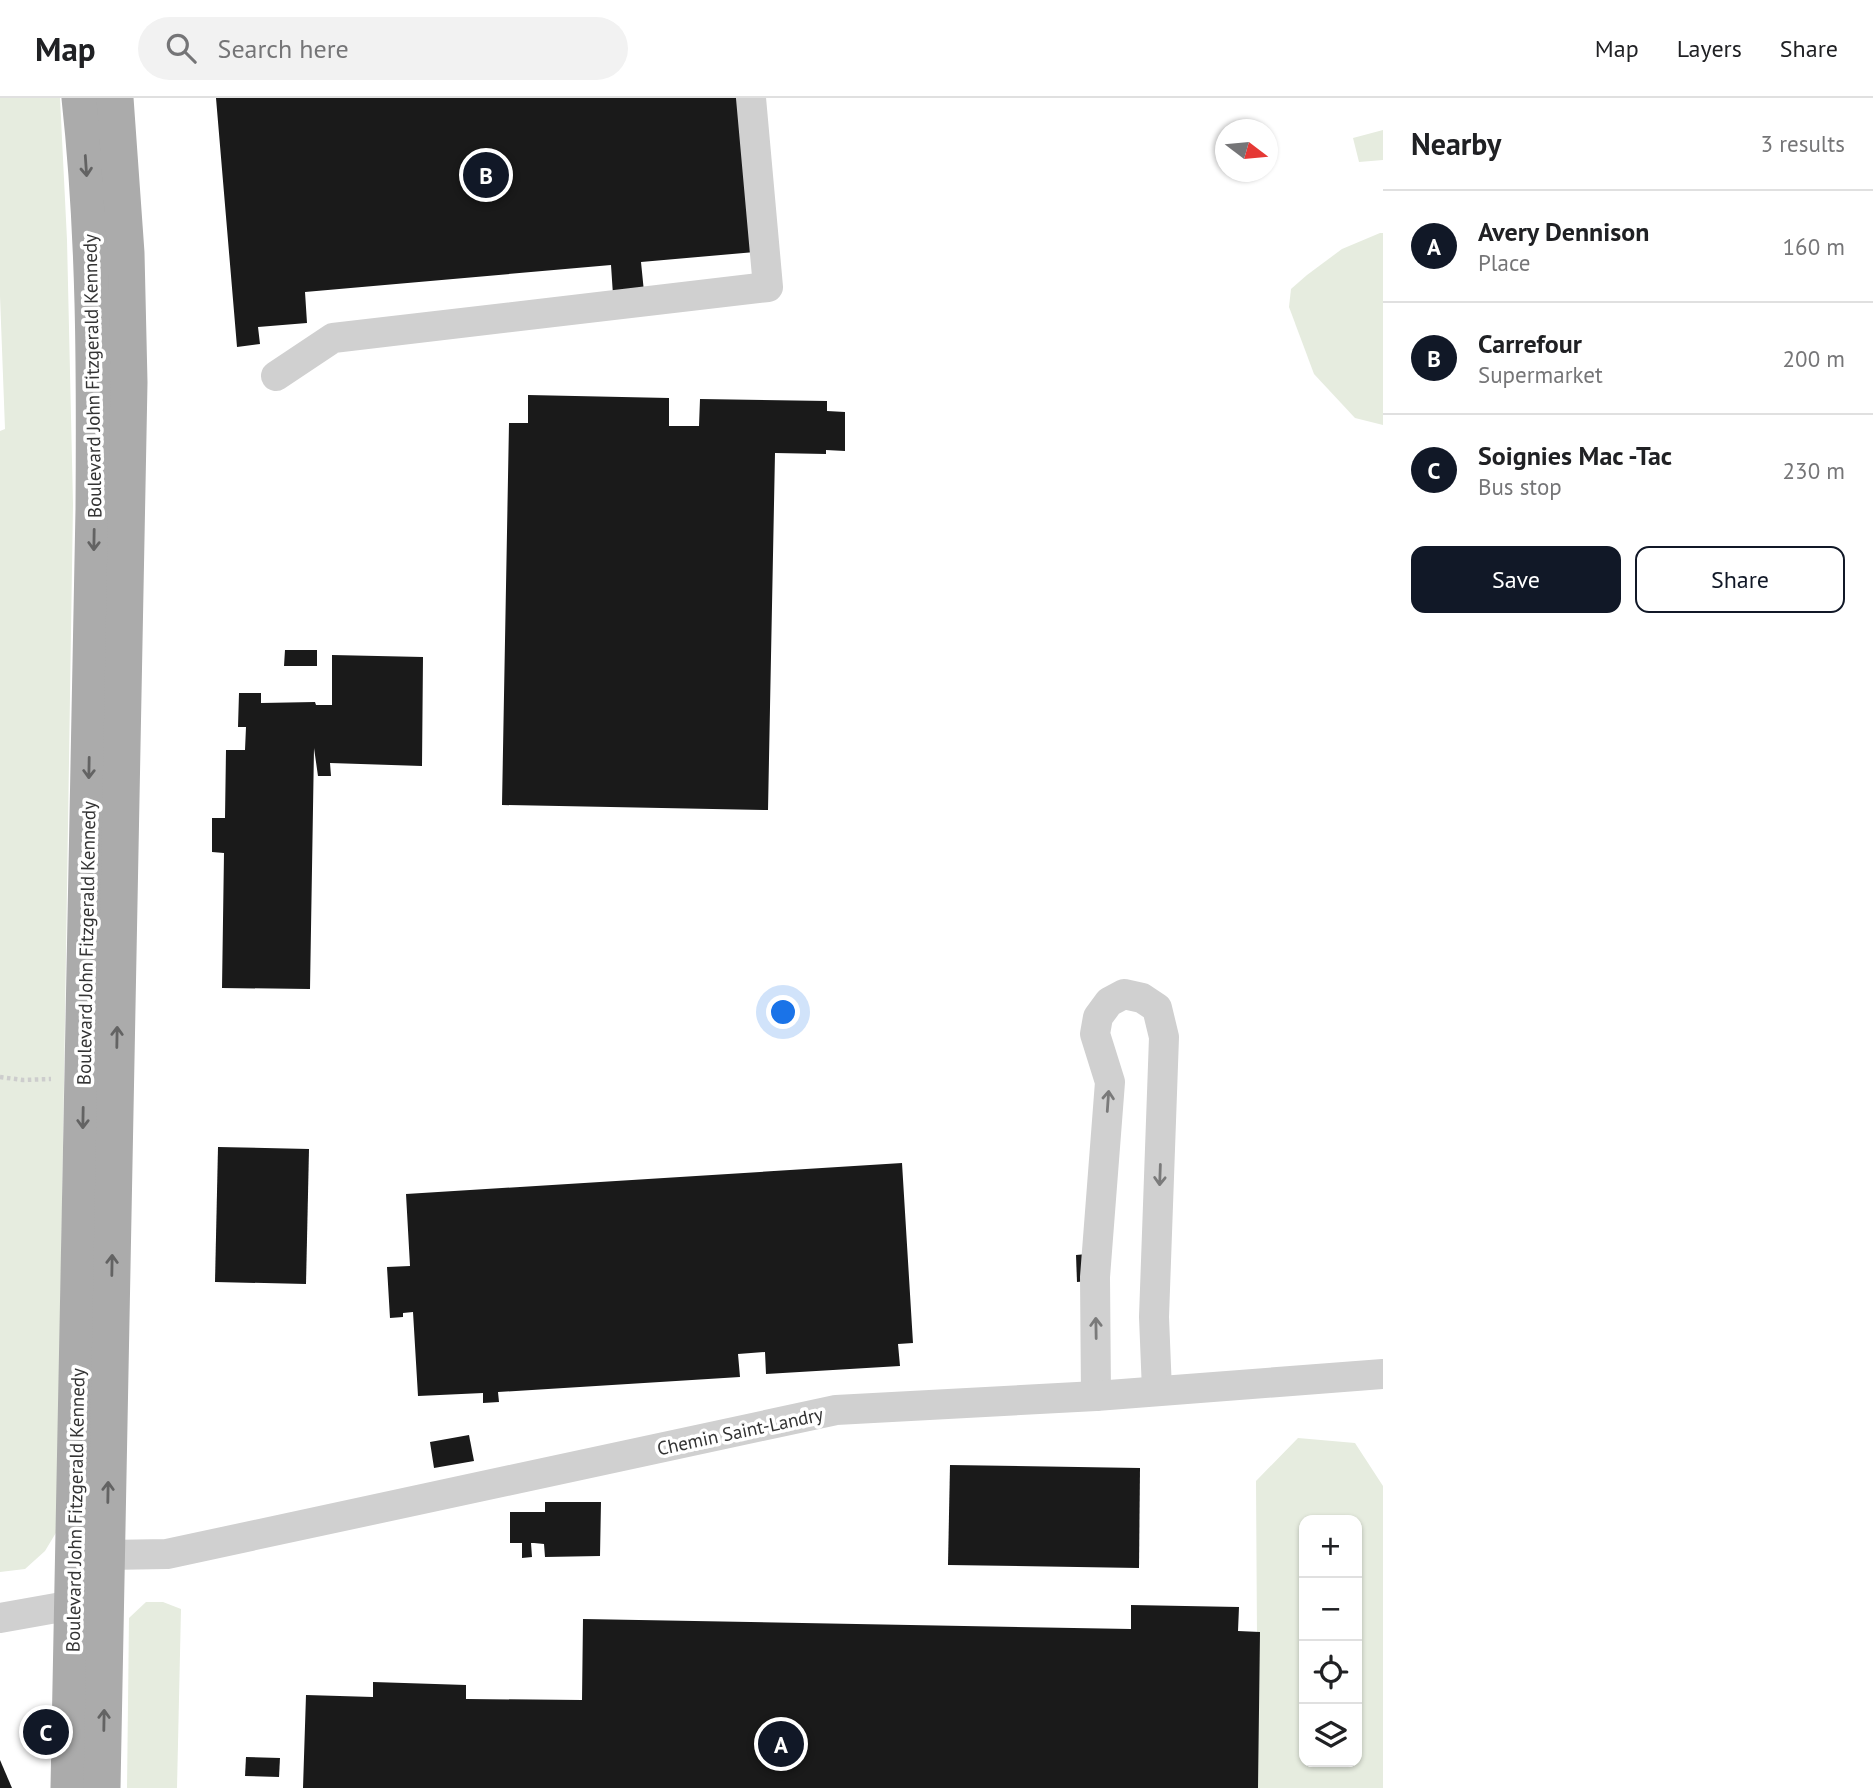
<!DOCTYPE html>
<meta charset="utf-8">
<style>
:root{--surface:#fff;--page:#f2f2f2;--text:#202124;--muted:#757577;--line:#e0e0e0;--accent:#111827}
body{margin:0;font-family:"PT Sans",sans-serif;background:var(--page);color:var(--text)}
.controls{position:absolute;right:21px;bottom:21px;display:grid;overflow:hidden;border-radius:14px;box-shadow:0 2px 5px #0004}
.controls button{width:63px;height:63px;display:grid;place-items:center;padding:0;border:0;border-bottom:2px solid var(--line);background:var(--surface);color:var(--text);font:35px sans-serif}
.compass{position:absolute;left:1215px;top:21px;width:63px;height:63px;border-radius:50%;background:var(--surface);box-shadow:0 2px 5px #0004;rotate:106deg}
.you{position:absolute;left:784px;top:915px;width:24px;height:24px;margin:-18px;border:5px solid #fff;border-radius:50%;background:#1a73e8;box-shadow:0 0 0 10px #1a73e833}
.badge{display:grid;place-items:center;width:46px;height:46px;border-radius:50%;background:var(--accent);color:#fff;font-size:23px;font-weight:700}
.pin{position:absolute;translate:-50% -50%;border:4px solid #fff;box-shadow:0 2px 7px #0006}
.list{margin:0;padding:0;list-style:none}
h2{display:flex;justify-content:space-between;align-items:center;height:91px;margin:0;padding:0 28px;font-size:30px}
h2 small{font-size:23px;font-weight:400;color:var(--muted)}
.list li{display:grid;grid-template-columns:46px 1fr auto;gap:21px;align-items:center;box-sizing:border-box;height:112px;padding:0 28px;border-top:2px solid var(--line)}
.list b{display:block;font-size:26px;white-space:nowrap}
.list p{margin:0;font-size:23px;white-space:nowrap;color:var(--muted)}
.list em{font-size:23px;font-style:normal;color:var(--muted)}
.actions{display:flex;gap:14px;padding:21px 28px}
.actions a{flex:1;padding:16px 0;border:2px solid var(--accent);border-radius:14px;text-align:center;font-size:24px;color:var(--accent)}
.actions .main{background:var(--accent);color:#fff}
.icon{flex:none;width:38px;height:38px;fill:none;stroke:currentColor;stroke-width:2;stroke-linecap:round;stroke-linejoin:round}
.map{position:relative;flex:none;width:1383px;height:1690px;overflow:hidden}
header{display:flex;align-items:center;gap:42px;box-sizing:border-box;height:98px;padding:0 35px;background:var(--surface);border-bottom:2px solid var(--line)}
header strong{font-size:33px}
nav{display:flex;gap:38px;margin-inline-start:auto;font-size:24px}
.search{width:490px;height:63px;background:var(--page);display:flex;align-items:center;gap:18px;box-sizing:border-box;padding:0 24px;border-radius:38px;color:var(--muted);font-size:26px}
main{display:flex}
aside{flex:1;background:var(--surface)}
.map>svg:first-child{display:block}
</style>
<header>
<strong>Map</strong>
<div class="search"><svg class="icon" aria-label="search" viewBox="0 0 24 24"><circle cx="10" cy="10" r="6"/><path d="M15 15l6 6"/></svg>Search here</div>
<nav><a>Map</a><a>Layers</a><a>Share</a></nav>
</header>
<main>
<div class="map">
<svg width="1383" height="1690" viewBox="0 0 1383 1690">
<rect width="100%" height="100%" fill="#fff"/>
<g fill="#e6ecdf" fill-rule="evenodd">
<path d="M 0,0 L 60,0 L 67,142 L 73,406 L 57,1433 L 45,1453 L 25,1471 L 0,1474 L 0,333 L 5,331 L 0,198 Z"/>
<path d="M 1383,32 L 1383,62 L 1359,64 L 1353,40 Z"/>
<path d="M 1380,135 L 1383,135 L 1383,327 L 1355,320 L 1314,276 L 1289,209 L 1291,191 L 1307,177 L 1342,151 Z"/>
<path d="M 1298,1340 L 1355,1345 L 1383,1388 L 1383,1690 L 1254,1690 L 1257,1540 L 1256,1383 ZM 1304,1422 L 1357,1422 L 1357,1664 L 1304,1664 Z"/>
<path d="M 146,1504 L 163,1504 L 181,1511 L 177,1690 L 127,1690 L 129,1520 Z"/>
</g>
<g fill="#1a1a1a">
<path d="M 216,0 L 741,0 L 755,154 L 641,164 L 644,194 L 613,197 L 611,167 L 305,194 L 307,225 L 258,229 L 260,246 L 237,249 Z"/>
<path d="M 528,297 L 669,300 L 669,328 L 699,328 L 700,301 L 827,303 L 827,313 L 845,314 L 845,353 L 826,352 L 826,356 L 775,355 L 768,712 L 502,707 L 509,325 L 528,325 Z"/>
<path d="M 285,552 L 317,552 L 317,568 L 284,568 Z"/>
<path d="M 332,557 L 423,559 L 422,668 L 330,665 L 331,678 L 318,678 L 314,650 L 310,891 L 222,890 L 224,755 L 212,754 L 212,720 L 225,720 L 226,652 L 245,652 L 246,629 L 238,629 L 239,595 L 261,595 L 261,605 L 315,604 L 316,607 L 332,607 Z"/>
<path d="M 218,1049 L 309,1051 L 306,1186 L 215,1184 Z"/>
<path d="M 902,1065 L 913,1245 L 898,1246 L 900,1268 L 766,1276 L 765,1254 L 738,1256 L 740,1279 L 498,1294 L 499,1304 L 483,1305 L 483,1295 L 418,1298 L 413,1214 L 403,1215 L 403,1219 L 390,1220 L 387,1169 L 410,1168 L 406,1096 Z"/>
<path d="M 1087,1156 L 1089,1183 L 1077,1184 L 1076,1157 Z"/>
<path d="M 469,1337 L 474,1363 L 434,1370 L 430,1344 Z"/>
<path d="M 950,1367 L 1140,1370 L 1139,1470 L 948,1467 Z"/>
<path d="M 545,1404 L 601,1404 L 600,1458 L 545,1459 L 544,1446 L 534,1445 L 531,1445 L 532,1459 L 522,1460 L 522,1445 L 510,1445 L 510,1414 L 545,1414 Z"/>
<path d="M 1131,1507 L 1239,1509 L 1238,1533 L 1260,1534 L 1258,1690 L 303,1690 L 306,1597 L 373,1599 L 373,1584 L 466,1587 L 466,1601 L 582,1602 L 583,1521 L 1131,1531 Z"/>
<path d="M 246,1659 L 280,1660 L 279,1679 L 245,1678 Z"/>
<path d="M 0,1662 L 12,1690 L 0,1690 Z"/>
</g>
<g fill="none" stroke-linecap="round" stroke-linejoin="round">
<path stroke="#cdcdcd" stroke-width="4.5" stroke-dasharray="3.5 3.5" stroke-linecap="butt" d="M 0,979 L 23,982 L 51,981"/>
<g stroke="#d0d0d0" stroke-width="30">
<path d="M 276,278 L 333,240 L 768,189 L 751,0"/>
<path d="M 1096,1298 L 1095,1179 L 1110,984 L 1095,936 L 1098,919 L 1109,904 L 1124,896 L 1142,900 L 1157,910 L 1164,939 L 1154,1219 L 1157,1293"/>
<path d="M 107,1457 L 167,1456 L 836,1312 L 1096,1298 L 1383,1276"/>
<path d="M 0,1520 L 73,1507"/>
</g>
<g stroke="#ababab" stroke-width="37">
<path d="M 69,1690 L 94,411 C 95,274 95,136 80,0"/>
<path d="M 102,1690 L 129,284 L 126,155 L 115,0"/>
</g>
</g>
<defs><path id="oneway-shaft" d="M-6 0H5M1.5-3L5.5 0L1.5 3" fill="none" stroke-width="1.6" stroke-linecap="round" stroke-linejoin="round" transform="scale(1.75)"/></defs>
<g stroke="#636363">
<use href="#oneway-shaft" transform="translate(86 68) rotate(86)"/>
<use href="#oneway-shaft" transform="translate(94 442) rotate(91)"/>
<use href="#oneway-shaft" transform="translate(89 670) rotate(91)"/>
<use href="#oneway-shaft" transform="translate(117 939) rotate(-89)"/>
<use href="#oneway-shaft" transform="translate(83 1020) rotate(91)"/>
<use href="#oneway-shaft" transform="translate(112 1167) rotate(-89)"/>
<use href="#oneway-shaft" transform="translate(108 1394) rotate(-89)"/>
<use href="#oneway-shaft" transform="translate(104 1622) rotate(-89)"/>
</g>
<g stroke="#7a7a7a">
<use href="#oneway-shaft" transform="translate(1108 1003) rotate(-86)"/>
<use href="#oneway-shaft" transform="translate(1160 1077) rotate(92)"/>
<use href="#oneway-shaft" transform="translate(1096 1230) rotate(-91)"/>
</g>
<g text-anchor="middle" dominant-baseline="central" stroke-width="7" stroke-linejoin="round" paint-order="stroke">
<g font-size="19" fill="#333" stroke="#fff">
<text transform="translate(92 278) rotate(-91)">Boulevard John Fitzgerald Kennedy</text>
<text transform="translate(86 845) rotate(-89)">Boulevard John Fitzgerald Kennedy</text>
<text transform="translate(740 1333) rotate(-12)">Chemin Saint-Landry</text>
<text transform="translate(75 1412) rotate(-89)">Boulevard John Fitzgerald Kennedy</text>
</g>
</g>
</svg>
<div class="controls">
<button>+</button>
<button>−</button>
<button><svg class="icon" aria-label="locate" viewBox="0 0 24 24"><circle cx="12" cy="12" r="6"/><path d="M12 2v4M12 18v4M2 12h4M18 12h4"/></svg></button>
<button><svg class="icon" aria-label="layers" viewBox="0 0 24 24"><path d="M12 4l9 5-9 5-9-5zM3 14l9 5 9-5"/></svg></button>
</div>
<svg class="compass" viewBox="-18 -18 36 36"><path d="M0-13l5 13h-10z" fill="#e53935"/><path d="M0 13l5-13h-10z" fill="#757577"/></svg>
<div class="you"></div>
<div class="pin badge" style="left:781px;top:1646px">A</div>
<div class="pin badge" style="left:486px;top:77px">B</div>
<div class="pin badge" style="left:46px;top:1634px">C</div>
</div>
<aside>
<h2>Nearby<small>3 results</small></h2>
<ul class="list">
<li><span class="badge">A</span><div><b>Avery Dennison</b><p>Place</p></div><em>160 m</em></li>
<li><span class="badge">B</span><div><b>Carrefour</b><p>Supermarket</p></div><em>200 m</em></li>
<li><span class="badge">C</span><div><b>Soignies Mac -Tac</b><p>Bus stop</p></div><em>230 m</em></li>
</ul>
<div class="actions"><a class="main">Save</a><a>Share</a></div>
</aside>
</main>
